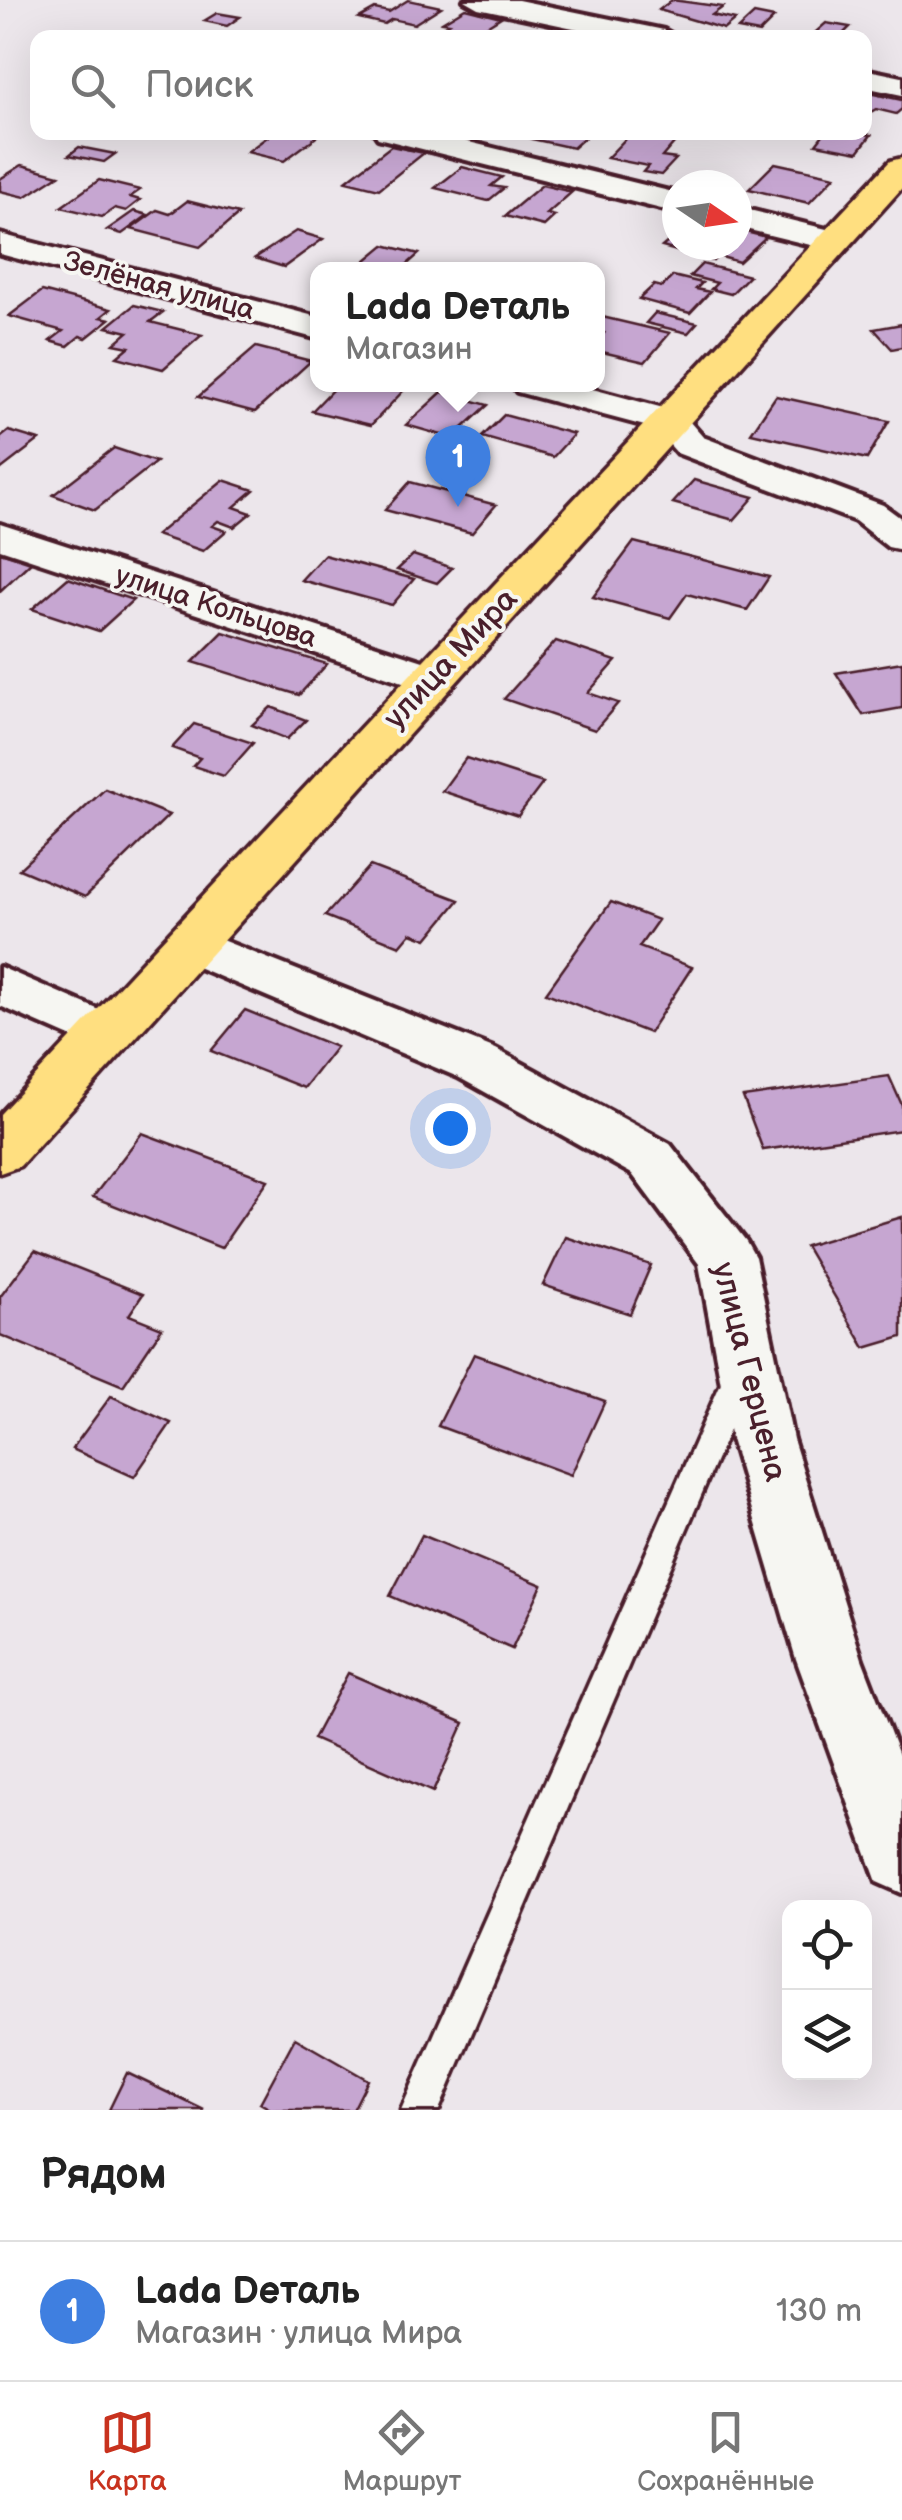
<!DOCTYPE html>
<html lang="ru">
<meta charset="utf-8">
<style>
:root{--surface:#fff;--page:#f6f6f6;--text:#222;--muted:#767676;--line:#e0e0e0;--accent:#c8321e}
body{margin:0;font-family:"Balsamiq Sans",sans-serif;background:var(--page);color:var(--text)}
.controls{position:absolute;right:30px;bottom:30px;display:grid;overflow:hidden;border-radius:20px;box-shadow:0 10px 40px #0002}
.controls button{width:90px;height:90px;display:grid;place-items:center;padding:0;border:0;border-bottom:2px solid var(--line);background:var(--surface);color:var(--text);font:50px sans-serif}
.compass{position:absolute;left:662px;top:170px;width:90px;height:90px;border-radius:50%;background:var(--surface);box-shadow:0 10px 40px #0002;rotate:103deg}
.you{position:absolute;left:450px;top:1128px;width:35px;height:35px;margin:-25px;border:8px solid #fff;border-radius:50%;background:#1a73e8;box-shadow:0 0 0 15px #1a73e833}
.badge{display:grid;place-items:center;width:65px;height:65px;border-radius:50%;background:var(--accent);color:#fff;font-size:32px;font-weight:700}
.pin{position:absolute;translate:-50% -82px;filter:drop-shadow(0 2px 5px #0008)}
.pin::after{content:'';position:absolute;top:52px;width:35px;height:30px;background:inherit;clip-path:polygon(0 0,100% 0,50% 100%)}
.popup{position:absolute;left:310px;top:262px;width:295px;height:130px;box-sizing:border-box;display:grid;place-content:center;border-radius:20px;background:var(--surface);filter:drop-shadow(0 2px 8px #0005);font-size:32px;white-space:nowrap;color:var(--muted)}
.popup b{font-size:38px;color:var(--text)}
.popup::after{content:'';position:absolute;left:50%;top:100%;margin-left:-20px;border:20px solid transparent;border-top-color:var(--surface)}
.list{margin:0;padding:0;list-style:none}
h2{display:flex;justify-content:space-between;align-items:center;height:130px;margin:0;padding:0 40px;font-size:42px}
h2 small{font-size:32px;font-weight:400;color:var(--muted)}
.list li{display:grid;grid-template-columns:65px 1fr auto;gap:30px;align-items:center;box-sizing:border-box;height:140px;padding:0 40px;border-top:2px solid var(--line)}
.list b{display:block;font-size:38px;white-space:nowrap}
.list p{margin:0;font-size:32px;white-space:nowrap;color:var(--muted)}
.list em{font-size:32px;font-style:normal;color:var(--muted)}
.icon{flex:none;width:55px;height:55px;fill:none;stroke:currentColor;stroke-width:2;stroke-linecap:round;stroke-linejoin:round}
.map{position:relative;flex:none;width:902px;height:2110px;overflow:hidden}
.search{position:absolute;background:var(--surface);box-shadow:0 10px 40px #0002;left:30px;right:30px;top:30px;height:110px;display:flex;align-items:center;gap:25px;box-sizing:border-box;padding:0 35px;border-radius:20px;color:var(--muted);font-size:38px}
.sheet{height:270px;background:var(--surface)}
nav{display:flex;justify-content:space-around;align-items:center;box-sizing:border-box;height:140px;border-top:2px solid var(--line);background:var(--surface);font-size:28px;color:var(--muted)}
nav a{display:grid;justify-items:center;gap:5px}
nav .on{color:var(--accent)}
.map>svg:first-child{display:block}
</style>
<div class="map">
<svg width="902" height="2110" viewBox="0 0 902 2110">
<rect width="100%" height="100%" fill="#ece6eb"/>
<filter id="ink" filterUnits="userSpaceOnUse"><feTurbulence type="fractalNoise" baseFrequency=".01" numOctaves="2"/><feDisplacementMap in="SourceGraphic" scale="20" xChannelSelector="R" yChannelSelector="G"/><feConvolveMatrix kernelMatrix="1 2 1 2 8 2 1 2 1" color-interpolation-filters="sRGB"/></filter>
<g filter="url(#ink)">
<g fill="#c6a6d1" stroke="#4a1f2b" stroke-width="2.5">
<path d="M 408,0 L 441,7 L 414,24 L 392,19 L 384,24 L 359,18 L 375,9 L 389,12 Z"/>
<path d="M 672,0 L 723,7 L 712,15 L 735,20 L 724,29 L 659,10 Z"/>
<path d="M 465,8 L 501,17 L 467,38 L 435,32 L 449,23 L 442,22 Z"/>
<path d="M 217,13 L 240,17 L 227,26 L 204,21 Z"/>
<path d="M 754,14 L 774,18 L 759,33 L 738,29 Z"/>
<path d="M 826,23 L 850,27 L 839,38 L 809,38 Z"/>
<path d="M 864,92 L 902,100 L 902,109 L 896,114 L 876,109 L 864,116 Z"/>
<path d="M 274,132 L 323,132 L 284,161 L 247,152 Z"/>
<path d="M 540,132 L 591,132 L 573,148 L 532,139 Z"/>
<path d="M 632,132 L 680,136 L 662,157 L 676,159 L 661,175 L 643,172 L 648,166 L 607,158 Z"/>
<path d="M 825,132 L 855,132 L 871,135 L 858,152 L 816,144 Z"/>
<path d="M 391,146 L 424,153 L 379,189 L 346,181 Z"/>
<path d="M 79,147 L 115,154 L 104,162 L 69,155 Z"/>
<path d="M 775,163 L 835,176 L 809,203 L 749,189 Z"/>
<path d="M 22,165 L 59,175 L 25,197 L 0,191 L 0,179 Z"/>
<path d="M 462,167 L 502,177 L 491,186 L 504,188 L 488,201 L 435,188 Z"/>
<path d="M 99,180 L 140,190 L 130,197 L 140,200 L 126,211 L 115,208 L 102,217 L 61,207 Z"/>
<path d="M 542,185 L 572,192 L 547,214 L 555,216 L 544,226 L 505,216 Z"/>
<path d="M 187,201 L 239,214 L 200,247 L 131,229 L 157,210 L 170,214 Z"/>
<path d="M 134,211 L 148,215 L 122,234 L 107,230 Z"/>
<path d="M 737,228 L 767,236 L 739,262 L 718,256 L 713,261 L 662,247 L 677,234 L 677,245 L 737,245 Z"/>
<path d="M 296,231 L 323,239 L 284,267 L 255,258 Z"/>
<path d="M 384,245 L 419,254 L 401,270 L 354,270 Z"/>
<path d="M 702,264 L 749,276 L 731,294 L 711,289 L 717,283 L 690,276 Z"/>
<path d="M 673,276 L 702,283 L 696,289 L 710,292 L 690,313 L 639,299 L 654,285 L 662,287 Z"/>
<path d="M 42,291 L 111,309 L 101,317 L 110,319 L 86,338 L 80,336 L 68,346 L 50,341 L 63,331 L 9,316 Z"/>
<path d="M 134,305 L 163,312 L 150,322 L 202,335 L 163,369 L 117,357 L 129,347 L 114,344 L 128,332 L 107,327 Z"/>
<path d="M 655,313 L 697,323 L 688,333 L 646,323 Z"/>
<path d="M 598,316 L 670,333 L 645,362 L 598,351 L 598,339 L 604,333 L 598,331 Z"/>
<path d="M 902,324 L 902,347 L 892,349 L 874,329 Z"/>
<path d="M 256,347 L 311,361 L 255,412 L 198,397 Z"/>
<path d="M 338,384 L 381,384 L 404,390 L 371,425 L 312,411 Z"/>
<path d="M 442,392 L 488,405 L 452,438 L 406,425 Z"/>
<path d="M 776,396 L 889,421 L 867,459 L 751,433 Z"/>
<path d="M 504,415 L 574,434 L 553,457 L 482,437 Z"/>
<path d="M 9,431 L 39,440 L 0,470 L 0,438 Z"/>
<path d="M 114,448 L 156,462 L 95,510 L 53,495 Z"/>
<path d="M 223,480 L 254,490 L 234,507 L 251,513 L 234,527 L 218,521 L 212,526 L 226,531 L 203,551 L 156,535 Z"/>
<path d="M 694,480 L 754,497 L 734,520 L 673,503 Z"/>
<path d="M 410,482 L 496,505 L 472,533 L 385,510 Z"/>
<path d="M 634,542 L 769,577 L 747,610 L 687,594 L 670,618 L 593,597 Z"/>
<path d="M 0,552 L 32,561 L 0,591 Z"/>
<path d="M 324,555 L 414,579 L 392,605 L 301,580 Z"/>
<path d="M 413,555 L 452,568 L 437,583 L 397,570 Z"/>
<path d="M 68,578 L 133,600 L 99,631 L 32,609 Z"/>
<path d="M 223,632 L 327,664 L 299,695 L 193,662 Z"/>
<path d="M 556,641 L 616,661 L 588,693 L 618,703 L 595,730 L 504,699 Z"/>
<path d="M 902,662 L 902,708 L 863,715 L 836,673 Z"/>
<path d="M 271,707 L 306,720 L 287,739 L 252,725 Z"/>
<path d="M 194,724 L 253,743 L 224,776 L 193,766 L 200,758 L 172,748 Z"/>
<path d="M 466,758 L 543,783 L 518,816 L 442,791 Z"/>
<path d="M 105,789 L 169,815 L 85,897 L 19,869 Z"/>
<path d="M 370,866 L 459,900 L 427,939 L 411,933 L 400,946 L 325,916 Z"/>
<path d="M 611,902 L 658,920 L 639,947 L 692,967 L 649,1033 L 546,993 Z"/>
<path d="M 245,1010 L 336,1047 L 304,1088 L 211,1051 Z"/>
<path d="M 889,1076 L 902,1105 L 902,1130 L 763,1150 L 743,1097 Z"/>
<path d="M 142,1133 L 268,1180 L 221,1248 L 93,1197 Z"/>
<path d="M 902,1217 L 902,1337 L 865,1348 L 805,1246 Z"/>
<path d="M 566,1237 L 651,1265 L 630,1314 L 543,1285 Z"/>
<path d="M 35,1251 L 143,1294 L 129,1315 L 162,1328 L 123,1386 L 0,1335 L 0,1297 Z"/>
<path d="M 474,1354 L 605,1401 L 571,1475 L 438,1426 Z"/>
<path d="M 111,1396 L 171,1423 L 134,1477 L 72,1449 Z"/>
<path d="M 422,1535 L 542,1585 L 512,1649 L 390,1596 Z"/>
<path d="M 348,1673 L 464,1723 L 433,1792 L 313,1739 Z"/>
<path d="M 295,2038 L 368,2080 L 353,2110 L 272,2110 L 260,2103 Z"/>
<path d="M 127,2073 L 204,2110 L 109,2110 Z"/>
</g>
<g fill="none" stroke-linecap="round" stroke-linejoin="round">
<g stroke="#4a1f2b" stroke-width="7">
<path id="lane" d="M 738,1364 L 748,1368 L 752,1376 L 439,2110 L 401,2110 L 724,1376 L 728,1368 Z"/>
</g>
<g stroke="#4a1f2b" stroke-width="8">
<g id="street">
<path d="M 464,0 L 518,0 L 664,30 L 678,38 L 621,38 L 478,8 Z"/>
<path d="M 864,69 L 902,77 L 902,95 L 864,87 Z"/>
<path d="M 374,132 L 428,132 L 677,193 L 677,213 L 378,138 Z"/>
<path d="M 737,207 L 847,234 L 851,241 L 847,248 L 835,251 L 737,227 Z"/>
<path d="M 0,234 L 318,317 L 318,339 L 0,254 Z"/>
<path d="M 512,384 L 574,384 L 682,413 L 703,437 L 883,505 L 902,519 L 902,550 L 888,547 L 855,521 L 677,453 L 656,429 L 517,392 Z"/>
<path d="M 0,524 L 448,669 L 455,678 L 448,687 L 433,691 L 418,687 L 0,549 Z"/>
<path d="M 189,927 L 496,1049 L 670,1144 L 746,1241 L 755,1257 L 793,1439 L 862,1659 L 902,1763 L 902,1893 L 877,1882 L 796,1659 L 731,1439 L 699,1264 L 632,1174 L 458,1077 L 171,956 L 164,944 L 171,932 Z"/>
<path d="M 0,967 L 125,1021 L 133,1034 L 125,1047 L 107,1053 L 0,1006 Z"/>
</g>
</g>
<g stroke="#4a1f2b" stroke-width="7">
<path id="primary" d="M 902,158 L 902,188 L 20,1166 L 0,1173 L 0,1114 L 890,161 Z"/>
</g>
<use href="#lane" fill="#f6f6f2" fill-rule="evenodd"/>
<use href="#street" fill="#f6f6f2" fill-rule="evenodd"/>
<use href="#primary" fill="#ffdf80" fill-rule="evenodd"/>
</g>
</g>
<g text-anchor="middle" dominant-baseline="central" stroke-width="8" stroke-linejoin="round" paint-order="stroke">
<g font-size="28" fill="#4a1f2b" stroke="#f6f6f2">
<text transform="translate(159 286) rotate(15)">Зелёная улица</text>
<text transform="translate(216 607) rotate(18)">улица Кольцова</text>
</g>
<g font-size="32" fill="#4a1f2b" stroke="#f6f6f2">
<text transform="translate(451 659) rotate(-47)">улица Мира</text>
<text transform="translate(749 1372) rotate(76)">улица Герцена</text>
</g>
</g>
</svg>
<div class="controls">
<button><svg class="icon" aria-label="locate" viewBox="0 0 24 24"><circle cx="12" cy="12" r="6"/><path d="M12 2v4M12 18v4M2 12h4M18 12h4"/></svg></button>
<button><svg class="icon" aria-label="layers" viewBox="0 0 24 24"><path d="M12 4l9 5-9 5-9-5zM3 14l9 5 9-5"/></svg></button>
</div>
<svg class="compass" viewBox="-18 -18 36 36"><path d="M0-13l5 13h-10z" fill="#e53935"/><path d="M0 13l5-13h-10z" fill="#767676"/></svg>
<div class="you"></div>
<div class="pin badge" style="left:458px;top:507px;background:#3f7fe0">1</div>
<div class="popup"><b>Lada Dеталь</b>Магазин</div>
<div class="search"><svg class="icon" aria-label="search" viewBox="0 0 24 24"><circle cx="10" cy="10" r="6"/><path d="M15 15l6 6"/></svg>Поиск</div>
</div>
<section class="sheet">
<h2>Рядом<small></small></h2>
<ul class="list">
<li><span class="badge" style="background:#3f7fe0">1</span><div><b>Lada Dеталь</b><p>Магазин · улица Мира</p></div><em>130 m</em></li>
</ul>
</section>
<nav>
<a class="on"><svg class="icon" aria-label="map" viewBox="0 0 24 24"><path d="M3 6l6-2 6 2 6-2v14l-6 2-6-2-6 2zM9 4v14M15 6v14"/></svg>Карта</a>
<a><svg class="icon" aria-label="directions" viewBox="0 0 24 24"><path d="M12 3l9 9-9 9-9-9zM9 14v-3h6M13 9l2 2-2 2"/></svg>Маршрут</a>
<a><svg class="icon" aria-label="saved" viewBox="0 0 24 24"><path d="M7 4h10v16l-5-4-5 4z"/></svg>Сохранённые</a>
</nav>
